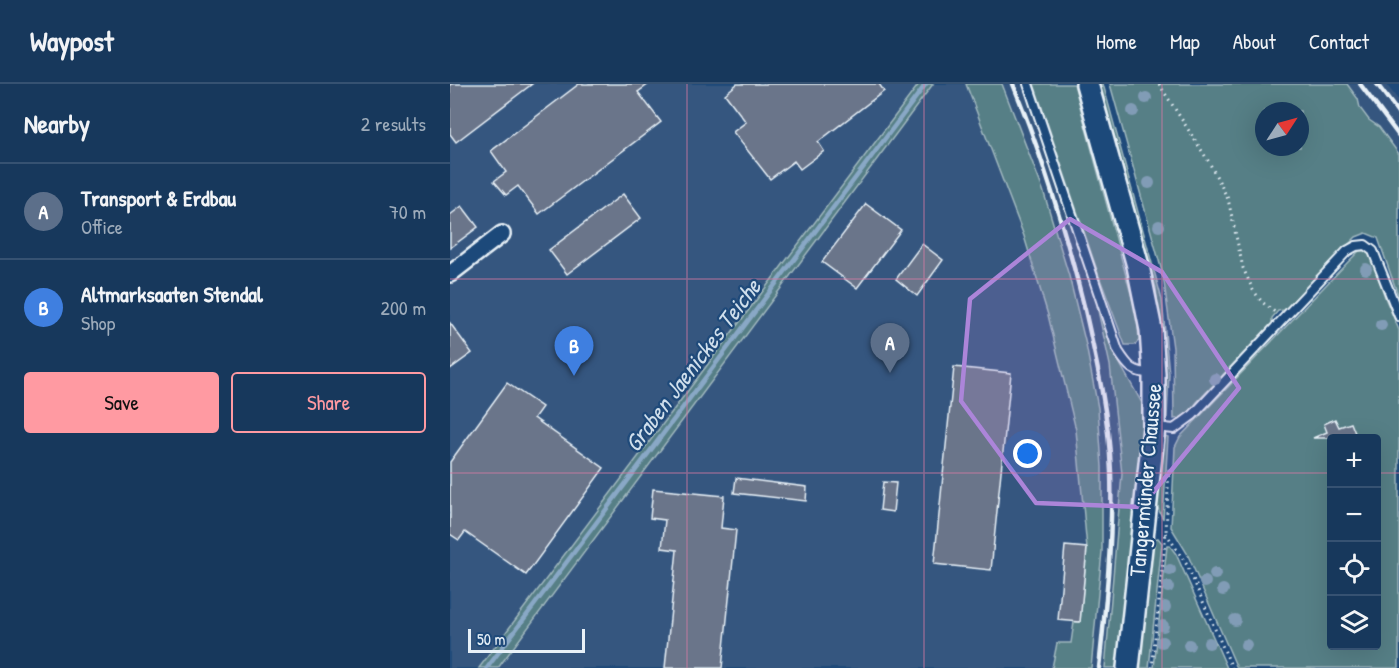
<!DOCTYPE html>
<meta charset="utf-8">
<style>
:root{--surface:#17385c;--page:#203f62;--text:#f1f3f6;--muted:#9eacbb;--line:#365272;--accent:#ff9aa2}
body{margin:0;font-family:"Patrick Hand",sans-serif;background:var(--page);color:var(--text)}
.controls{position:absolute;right:18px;bottom:18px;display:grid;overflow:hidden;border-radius:6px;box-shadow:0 6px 24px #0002}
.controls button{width:54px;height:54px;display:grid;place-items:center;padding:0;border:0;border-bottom:2px solid var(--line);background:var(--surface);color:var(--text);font:30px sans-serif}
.compass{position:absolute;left:805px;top:18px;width:54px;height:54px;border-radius:50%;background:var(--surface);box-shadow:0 6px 24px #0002;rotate:54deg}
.scale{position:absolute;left:18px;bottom:15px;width:117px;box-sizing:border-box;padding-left:6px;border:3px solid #e8f1f8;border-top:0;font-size:16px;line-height:21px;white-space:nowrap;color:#e8f1f8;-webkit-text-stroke:4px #1f4a7a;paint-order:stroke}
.you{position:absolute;left:578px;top:370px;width:21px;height:21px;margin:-15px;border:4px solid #fff;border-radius:50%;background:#1a73e8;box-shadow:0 0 0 9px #1a73e833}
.badge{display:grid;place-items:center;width:39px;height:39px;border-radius:50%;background:var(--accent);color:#fff;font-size:20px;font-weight:700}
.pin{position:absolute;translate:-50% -50px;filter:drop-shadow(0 2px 3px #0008)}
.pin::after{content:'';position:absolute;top:32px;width:21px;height:18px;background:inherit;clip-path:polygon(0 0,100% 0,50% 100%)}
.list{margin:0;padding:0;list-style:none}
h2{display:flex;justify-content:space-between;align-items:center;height:78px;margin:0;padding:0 24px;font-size:26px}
h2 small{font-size:20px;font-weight:400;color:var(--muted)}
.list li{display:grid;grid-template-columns:39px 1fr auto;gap:18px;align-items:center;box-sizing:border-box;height:96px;padding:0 24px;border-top:2px solid var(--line)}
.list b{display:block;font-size:22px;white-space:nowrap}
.list p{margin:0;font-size:20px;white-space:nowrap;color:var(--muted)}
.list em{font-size:20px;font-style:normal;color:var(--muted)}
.actions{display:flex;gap:12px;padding:18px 24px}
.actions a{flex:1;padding:14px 0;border:2px solid var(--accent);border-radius:6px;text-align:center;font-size:21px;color:var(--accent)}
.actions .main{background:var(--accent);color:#111}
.icon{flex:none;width:33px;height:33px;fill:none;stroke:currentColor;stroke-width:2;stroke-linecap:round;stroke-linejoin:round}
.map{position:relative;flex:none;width:949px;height:584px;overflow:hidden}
header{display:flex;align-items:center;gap:36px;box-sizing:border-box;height:84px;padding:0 30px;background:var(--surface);border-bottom:2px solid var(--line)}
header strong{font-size:28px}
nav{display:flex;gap:33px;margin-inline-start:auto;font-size:21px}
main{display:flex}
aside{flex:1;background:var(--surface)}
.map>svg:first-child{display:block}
</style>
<header>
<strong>Waypost</strong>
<nav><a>Home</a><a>Map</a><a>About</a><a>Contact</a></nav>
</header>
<main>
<aside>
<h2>Nearby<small>2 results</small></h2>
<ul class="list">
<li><span class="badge" style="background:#5c6f8a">A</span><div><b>Transport &amp; Erdbau</b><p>Office</p></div><em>70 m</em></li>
<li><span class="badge" style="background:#3f7fe0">B</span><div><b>Altmarksaaten Stendal</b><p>Shop</p></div><em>200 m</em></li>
</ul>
<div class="actions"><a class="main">Save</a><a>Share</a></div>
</aside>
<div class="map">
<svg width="949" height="584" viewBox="0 0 949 584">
<rect width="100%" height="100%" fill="#1f4a7a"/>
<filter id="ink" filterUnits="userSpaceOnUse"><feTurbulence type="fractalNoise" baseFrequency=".0167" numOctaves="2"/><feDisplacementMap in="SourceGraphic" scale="12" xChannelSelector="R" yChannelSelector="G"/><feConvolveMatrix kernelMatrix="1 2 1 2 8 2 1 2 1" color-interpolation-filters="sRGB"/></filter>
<g filter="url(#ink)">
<g fill="#36577f">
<path d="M 0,0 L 469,0 L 29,584 L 0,584 Z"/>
<path d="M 483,0 L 516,0 L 574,152 L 598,231 L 626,346 L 637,464 L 630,538 L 624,538 L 621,560 L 607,559 L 602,584 L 48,584 Z"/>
<path d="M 552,0 L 571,0 L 605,91 L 647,222 L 660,281 L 672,390 L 655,584 L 641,584 L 652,467 L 652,383 L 648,324 L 636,261 L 619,192 L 593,106 Z"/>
<path d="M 897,0 L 936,0 L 949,17 L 949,70 L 929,43 L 919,36 L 910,24 L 908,15 Z"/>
</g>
<g fill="#577f86" stroke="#a0b8bf" stroke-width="1.5" fill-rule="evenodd">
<path d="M 469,0 L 483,0 L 48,584 L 29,584 Z"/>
<path d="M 516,0 L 552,0 L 593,106 L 619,192 L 636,261 L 648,324 L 652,383 L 652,467 L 641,584 L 602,584 L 607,559 L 621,559 L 624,538 L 630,538 L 637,464 L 626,346 L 598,231 L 574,152 Z"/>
<path d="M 584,0 L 624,0 L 687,232 L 689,256 L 685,261 L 675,261 L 649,192 Z"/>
<path d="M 650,0 L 653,0 L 712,216 L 719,290 L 717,334 L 714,329 L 713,270 L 706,204 Z"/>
<path d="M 660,0 L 897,0 L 908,15 L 910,24 L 919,36 L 929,43 L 949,70 L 949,214 L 928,154 L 916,149 L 906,153 L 834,226 L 828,227 L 822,234 L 822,239 L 747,318 C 741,327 735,334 724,335 L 723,264 L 713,191 ZM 814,27 L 850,27 L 850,63 L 814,63 Z"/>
<path d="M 914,166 L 920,170 L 936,216 L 949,246 L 949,584 L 787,584 L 737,469 L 721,443 L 725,363 L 730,353 L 897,179 L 909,167 ZM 882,354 L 926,354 L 926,562 L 882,562 Z"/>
<path d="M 647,222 L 665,271 L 693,321 L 695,343 L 669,584 L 655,584 L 672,390 L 660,281 Z"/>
<path d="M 715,352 L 718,353 L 713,435 L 705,418 L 713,353 Z"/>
<path d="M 708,454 L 712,459 L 699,584 L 688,584 L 702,456 Z"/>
<path d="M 717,462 L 720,462 L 726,470 L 777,584 L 704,584 Z"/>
</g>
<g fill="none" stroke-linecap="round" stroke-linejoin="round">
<path stroke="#89a8c6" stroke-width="4.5" d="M 37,584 L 476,0"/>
</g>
<g fill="#6b758a" stroke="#e8f1f8" stroke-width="1.5">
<path d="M 0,0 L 82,0 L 6,58 L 0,50 Z"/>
<path d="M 129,0 L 199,0 L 188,8 L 211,38 L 89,130 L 68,102 L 56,111 L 44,97 L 56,88 L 41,67 Z"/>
<path d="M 287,0 L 429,0 L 434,7 L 368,58 L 374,67 L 350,85 L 344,77 L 320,95 L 283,48 L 296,38 L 275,10 Z"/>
<path d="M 173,110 L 191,134 L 117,190 L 99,166 Z"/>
<path d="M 416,120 L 451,146 L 407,204 L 372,178 Z"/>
<path d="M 12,122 L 28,143 L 0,164 L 0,131 Z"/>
<path d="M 472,160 L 493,176 L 467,212 L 446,195 Z"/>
<path d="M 0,239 L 22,269 L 0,285 Z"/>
<path d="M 504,283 L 561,289 L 541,486 L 484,480 Z"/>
<path d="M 57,299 L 92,323 L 84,334 L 154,384 L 76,491 L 15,448 L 9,456 L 0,450 L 0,378 Z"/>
<path d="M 885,335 L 889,343 L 901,339 L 907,354 L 863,354 L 877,348 L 874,340 Z"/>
<path d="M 286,394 L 357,403 L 356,417 L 284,409 Z"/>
<path d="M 433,398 L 446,399 L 443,428 L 430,426 Z"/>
<path d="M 203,405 L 274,412 L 271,444 L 286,446 L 272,584 L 215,584 L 227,466 L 212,464 L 215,436 L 200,434 Z"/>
<path d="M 615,462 L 637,464 L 630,538 L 608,536 Z"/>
</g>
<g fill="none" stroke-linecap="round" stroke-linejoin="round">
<g stroke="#e8f1f8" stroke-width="12">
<g id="service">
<path d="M 578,0 L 668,267 C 679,284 682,288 703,290"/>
<path d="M 706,343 L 724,345 L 743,331 L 897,167 L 906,162 L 915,161 L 923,167 L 949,232"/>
</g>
</g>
<g stroke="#e8f1f8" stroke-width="20">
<path id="minor" d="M 0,190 L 52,150"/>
</g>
<g stroke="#e8f1f8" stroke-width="26">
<path id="secondary" d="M 637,0 L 688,182 L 701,246 L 704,290 L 704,343 L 678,584"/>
</g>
<g stroke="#e8f1f8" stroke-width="3" stroke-dasharray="1.5 4.5" stroke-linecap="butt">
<path d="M 709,0 L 759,78 L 778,115 L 793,184 L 803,206 L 812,218 L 826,229"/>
<path d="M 716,449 L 737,481 L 782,584"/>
<path d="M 702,584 L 716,448 L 719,383"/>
</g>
<use href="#service" stroke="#1f4a7a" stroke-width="8"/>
<use href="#minor" stroke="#1f4a7a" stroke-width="15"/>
<use href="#secondary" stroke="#1f4a7a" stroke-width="21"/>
<g stroke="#e8f1f8" stroke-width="4.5">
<path d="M 563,0 C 593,74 616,149 635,226 C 647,279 659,333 661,388 C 663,453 656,519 649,584"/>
<path d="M 910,0 L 949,52"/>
<path d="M 927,0 L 949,30"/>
</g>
</g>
<g fill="#819cb6">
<circle cx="696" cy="14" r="6"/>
<circle cx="683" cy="27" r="6"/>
<circle cx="699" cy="99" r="6"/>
<circle cx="709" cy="142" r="6"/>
<circle cx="916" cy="185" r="6"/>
<circle cx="931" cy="241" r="6"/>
<circle cx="765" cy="295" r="6"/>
<circle cx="720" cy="486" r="6"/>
<circle cx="765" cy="490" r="6"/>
<circle cx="755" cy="498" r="6"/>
<circle cx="718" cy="503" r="6"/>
<circle cx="773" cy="506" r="6"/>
<circle cx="715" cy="523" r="6"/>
<circle cx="785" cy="536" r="6"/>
<circle cx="713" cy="542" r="6"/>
<circle cx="712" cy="558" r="6"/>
<circle cx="759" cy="559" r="6"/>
<circle cx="739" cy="561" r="6"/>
<circle cx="796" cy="561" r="6"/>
</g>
</g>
<path fill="#ac85d9" fill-opacity="0.2" stroke="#ac85d9" stroke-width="4.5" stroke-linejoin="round" d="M 620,135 L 712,188 L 789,304 L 691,423 L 586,419 L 511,317 L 520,215 Z"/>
<path fill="none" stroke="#d37aa2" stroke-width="1.5" stroke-opacity="0.55" d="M 237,0 L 237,584M 474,0 L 474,584M 712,0 L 712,584M 0,195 L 949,195M 0,389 L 882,389M 926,389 L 949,389"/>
<g text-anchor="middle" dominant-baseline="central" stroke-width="4.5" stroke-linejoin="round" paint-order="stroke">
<g font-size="22" fill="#e8f1f8" stroke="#1f4a7a">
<text transform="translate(695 396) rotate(-85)">Tangermünder Chaussee</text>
</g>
<g font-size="24" font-style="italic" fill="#d0dfec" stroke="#1f4a7a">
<text transform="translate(242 281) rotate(-53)">Graben Jaenickes Teiche</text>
</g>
</g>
</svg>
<div class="controls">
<button>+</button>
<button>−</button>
<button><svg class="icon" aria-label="locate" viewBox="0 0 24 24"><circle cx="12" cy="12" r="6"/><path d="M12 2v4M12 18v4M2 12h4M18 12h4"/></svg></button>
<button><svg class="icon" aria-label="layers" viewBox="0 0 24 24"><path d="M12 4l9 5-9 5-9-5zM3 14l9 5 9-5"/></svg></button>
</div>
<svg class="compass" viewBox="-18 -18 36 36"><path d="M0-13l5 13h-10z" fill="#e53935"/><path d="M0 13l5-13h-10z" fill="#9eacbb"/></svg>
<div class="scale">50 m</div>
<div class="you"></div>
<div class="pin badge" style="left:440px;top:289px;background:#5c6f8a">A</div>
<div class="pin badge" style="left:124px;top:292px;background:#3f7fe0">B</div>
</div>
</main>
